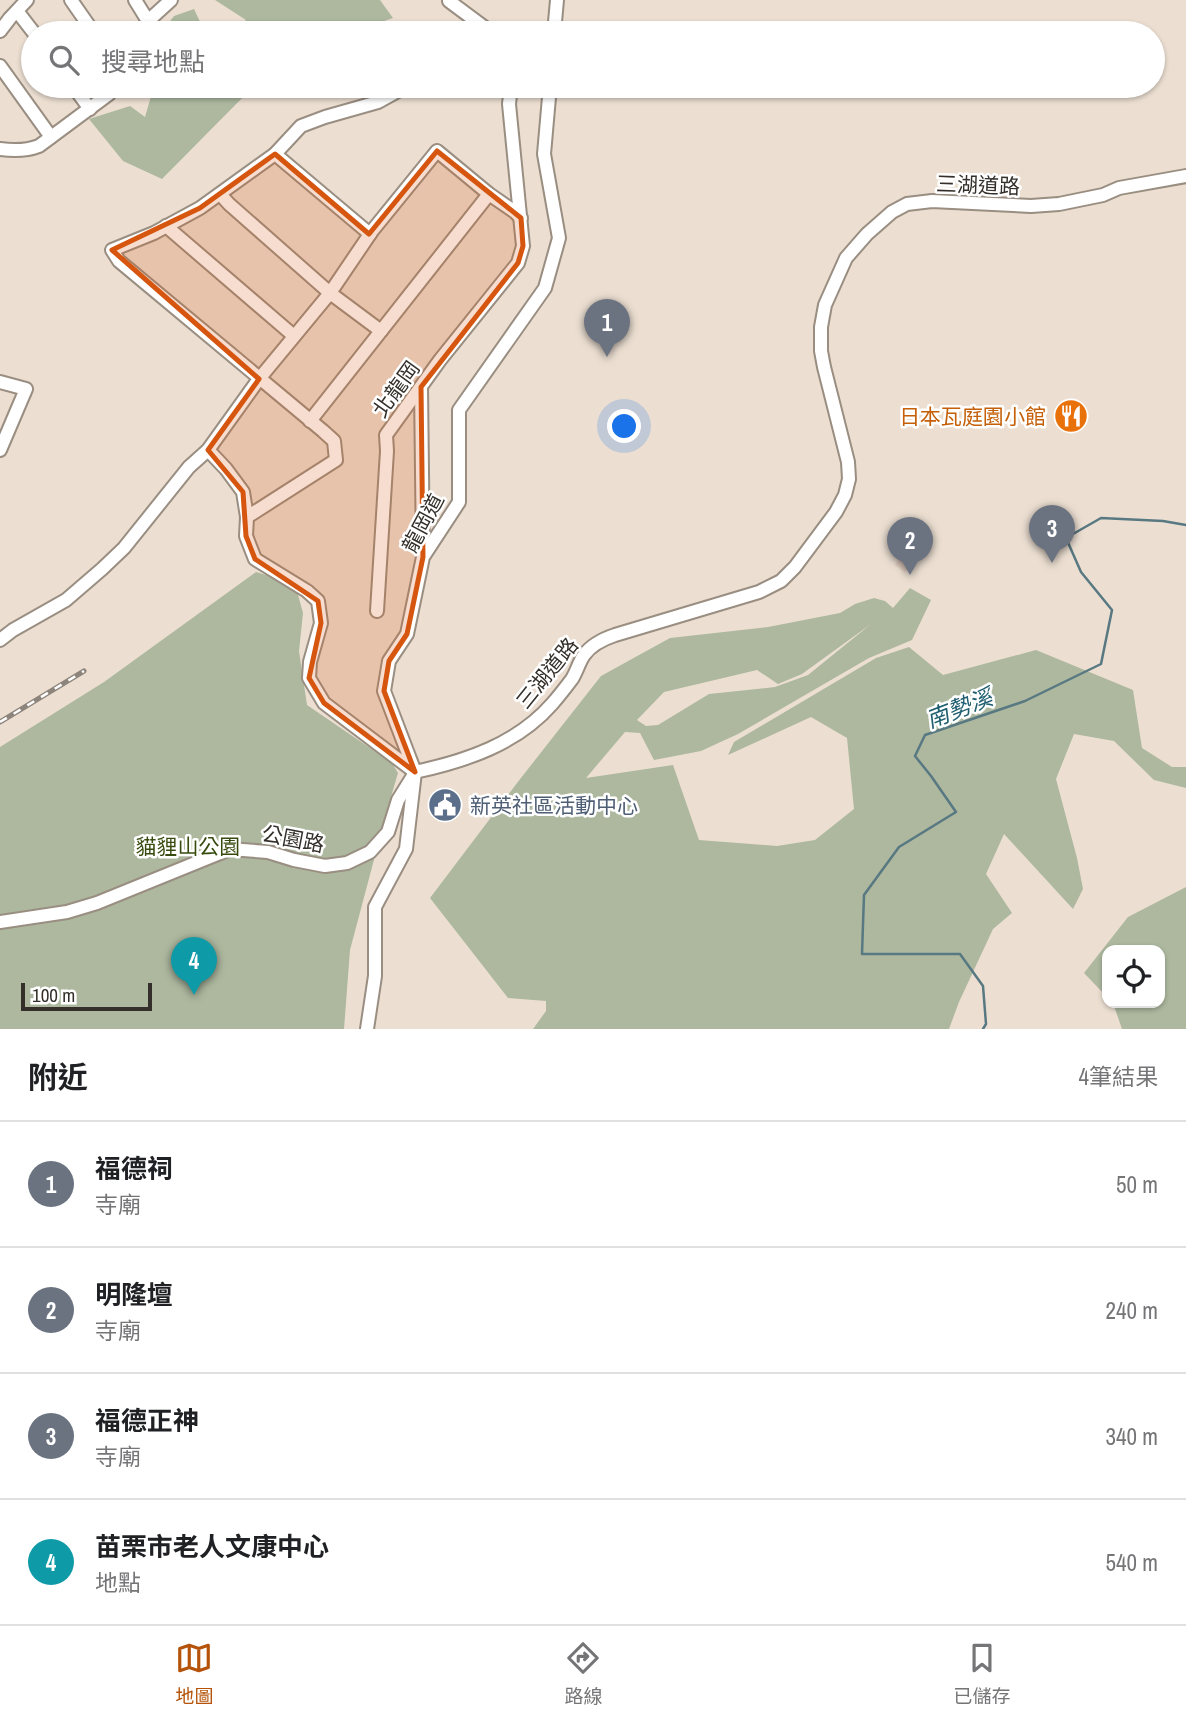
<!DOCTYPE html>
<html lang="zh-TW">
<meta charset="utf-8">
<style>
:root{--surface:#fff;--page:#f2f2f2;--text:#202124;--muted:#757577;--line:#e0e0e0;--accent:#b45309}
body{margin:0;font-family:"Archivo Narrow","Noto Sans TC",sans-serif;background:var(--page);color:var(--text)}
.controls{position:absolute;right:21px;bottom:21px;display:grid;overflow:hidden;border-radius:14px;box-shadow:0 2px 5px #0004}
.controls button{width:63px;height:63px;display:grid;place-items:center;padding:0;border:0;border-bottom:2px solid var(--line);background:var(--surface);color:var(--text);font:35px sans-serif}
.scale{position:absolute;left:21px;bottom:18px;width:131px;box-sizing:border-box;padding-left:7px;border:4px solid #342f2a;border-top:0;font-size:19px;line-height:24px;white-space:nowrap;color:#342f2a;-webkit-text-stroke:5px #fff;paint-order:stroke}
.you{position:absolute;left:625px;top:427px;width:24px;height:24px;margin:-18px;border:5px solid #fff;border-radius:50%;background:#1a73e8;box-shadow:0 0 0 10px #1a73e833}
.badge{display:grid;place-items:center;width:46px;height:46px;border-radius:50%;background:var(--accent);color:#fff;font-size:23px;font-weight:700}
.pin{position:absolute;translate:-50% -58px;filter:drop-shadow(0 2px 4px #0008)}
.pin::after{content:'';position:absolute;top:37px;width:24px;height:21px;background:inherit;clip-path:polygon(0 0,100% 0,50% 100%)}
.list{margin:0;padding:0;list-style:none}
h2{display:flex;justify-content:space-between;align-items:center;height:91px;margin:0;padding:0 28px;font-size:30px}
h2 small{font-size:23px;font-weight:400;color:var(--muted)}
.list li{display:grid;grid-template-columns:46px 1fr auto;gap:21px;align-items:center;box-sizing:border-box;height:126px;padding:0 28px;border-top:2px solid var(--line)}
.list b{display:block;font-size:26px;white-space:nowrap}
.list p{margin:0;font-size:23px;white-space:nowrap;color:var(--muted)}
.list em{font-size:23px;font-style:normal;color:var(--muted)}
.icon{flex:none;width:38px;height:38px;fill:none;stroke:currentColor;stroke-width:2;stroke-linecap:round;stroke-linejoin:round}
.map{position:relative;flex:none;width:1186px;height:1029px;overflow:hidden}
.search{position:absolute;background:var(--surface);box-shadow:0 2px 5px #0004;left:21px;right:21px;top:21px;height:77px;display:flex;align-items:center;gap:18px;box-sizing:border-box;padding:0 24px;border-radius:38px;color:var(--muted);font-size:26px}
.sheet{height:595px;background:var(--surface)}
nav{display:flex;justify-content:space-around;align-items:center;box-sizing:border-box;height:98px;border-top:2px solid var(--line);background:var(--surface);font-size:19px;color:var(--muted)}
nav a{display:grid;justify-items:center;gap:4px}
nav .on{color:var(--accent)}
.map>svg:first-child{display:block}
</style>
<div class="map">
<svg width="1186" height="1029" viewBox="0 0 1186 1029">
<rect width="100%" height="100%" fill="#ecdfd2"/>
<path fill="#e5d0c3" d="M 919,531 L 931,539 L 905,572 L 895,565 Z"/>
<g fill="#adb89f" fill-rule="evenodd">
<path d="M 215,0 L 380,0 L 393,18 L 349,33 L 229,33 L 246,20 Z"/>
<path d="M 194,9 L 202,26 L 190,30 L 188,33 L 161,33 L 174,16 Z"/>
<path d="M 154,86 L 254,86 L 162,179 L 123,161 L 89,119 L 130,106 L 145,117 Z"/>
<path d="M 256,572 L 295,584 L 303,613 L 299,651 L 307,705 L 392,763 L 398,773 L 388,807 L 350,950 L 344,1029 L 0,1029 L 0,747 L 104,682 Z"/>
<path d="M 910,588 L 931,600 L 912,640 L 869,658 L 738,734 L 701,751 L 654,760 L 640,733 L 625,732 L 586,778 L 673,765 L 699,840 L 777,846 L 815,840 L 854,809 L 847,738 L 811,717 L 728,755 L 734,742 L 876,658 L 909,647 L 943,675 L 1036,650 L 1133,690 L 1142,748 L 1172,767 L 1186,767 L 1186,788 L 1154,780 L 1114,741 L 1074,734 L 1056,779 L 1077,858 L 1083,889 L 1073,909 L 1004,834 L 986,874 L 1012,913 L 993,929 L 959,1002 L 949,1029 L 533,1029 L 546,1011 L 546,1001 L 508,998 L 430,898 L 517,783 L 601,676 L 670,638 L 768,627 L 840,613 L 855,604 L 874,598 L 885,601 L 893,608 ZM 871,624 L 808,675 L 775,687 L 709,694 L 658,725 L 646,726 L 637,720 L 664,692 L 757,670 L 778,684 L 802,674 Z"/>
<path d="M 1186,887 L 1186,1029 L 1122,1029 L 1113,1003 L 1160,1003 L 1160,950 L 1107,950 L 1107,997 L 1084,973 L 1128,917 Z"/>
</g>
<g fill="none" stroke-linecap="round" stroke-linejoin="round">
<path stroke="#587882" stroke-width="2.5" d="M 983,1029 L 986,1024 L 983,986 L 960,954 L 862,954 L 864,895 L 899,847 L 956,812 L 931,776 L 915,756 L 925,735 L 1025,701 L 1101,664 L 1112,610 L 1081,572 L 1066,538 L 1101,518 L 1163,521 L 1186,525"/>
<g stroke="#998e81" stroke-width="16">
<g id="minor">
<path d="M 71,0 L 94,33"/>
<path d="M 135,0 L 148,21"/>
<path d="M 449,1 L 492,33"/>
<path d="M 17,11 L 34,33"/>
<path d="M 0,31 L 10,18 L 27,0"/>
<path d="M 140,33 L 148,21 L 171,0"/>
<path d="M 554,33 L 557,0"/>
<path d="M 0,66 L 51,137"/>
<path d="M 73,86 L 90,109"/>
<path d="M 0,149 C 14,151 26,151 39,146 L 109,94 L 112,86"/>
<path d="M 275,154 L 370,234"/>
<path d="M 220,194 L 229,204 L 330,293 L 381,331"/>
<path d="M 166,226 L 294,336"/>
<path d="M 0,382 L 26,389 L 0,450"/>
<path d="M 421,387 L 423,556"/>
<path d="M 310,421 L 489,194"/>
<path d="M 208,450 L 226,469 L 243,492 L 247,517 L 246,536 L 255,559 L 307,591 L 318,601 L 321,623 L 310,662 L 309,678 L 324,703 L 415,772 C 466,761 517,744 552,704 C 559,696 566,687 572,679 C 577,671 579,662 584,655 C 592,644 603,639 615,635 L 759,592 L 781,581 L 795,567 L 836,512 L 845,495 L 849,479 L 848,462 L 824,367 L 821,351 L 821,327 L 825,305 L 846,258 L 867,234 L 892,212 L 907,204 L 932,201 L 1031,206 L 1059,204 L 1103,195 L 1119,188 L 1186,176"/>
<path d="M 247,517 L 336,460 L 334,441 L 323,431 L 119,261 L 112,250 L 154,233 L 200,208 L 275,154 L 301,126 L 325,117 L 378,102 L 407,86"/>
<path d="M 377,611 L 387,451 L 386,435 L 440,360 L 518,263 L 523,246 L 509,104 L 511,86"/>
<path d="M 0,640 L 13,630 L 66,600 L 102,569 L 124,548 L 189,467 L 208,450 L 259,379 L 330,293 L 372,231 L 437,151 L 489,194 L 515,212 L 521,218"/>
<path d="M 0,922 L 67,912 L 97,903 L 230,849 L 268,852 L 294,860 L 325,866 L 347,863 L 370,852 L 388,832 L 398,800 L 413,776"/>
<path d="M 367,1029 L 375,976 L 375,907 L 406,849 L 415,772 L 384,691 L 389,661 L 407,634 L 423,557 L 459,502 L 459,410 L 545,288 L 559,238 L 544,154 L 550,86"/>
</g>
</g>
<use href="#minor" stroke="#fff" stroke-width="12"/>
<g stroke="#8d847b" stroke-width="5">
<path id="rail" d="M 0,722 L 84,671"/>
</g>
<use href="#rail" stroke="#fff" stroke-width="2.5" stroke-dasharray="8" stroke-linecap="butt"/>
</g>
<path fill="#d6550f" fill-opacity="0.2" stroke="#d6550f" stroke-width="5" stroke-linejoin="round" d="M 437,151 L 521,218 L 523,246 L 518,263 L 421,387 L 423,557 L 407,634 L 389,661 L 384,691 L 415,772 L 324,703 L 309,678 L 321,623 L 318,601 L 255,559 L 246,536 L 243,492 L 208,450 L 259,379 L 112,250 L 200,208 L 275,154 L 369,234 Z"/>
<defs>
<g id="restaurant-disc" transform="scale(1.75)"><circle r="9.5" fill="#e8710a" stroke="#fff"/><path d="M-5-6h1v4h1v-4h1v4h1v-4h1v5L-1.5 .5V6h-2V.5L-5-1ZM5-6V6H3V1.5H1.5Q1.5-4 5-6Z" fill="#fff"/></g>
<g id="civic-disc" transform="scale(1.75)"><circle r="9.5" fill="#5c6f8a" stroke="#fff"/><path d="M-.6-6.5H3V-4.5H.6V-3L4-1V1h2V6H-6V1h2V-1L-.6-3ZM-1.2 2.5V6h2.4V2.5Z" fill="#fff"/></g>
</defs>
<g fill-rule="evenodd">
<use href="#restaurant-disc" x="1071" y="416"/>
<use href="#civic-disc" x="445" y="805"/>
</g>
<g text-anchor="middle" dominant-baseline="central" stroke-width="5" stroke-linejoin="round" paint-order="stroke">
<g font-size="21" fill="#342f2a" stroke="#fff">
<text transform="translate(978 185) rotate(2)">三湖道路</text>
<text transform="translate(396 389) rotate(-54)">北龍岡</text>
<text transform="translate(423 523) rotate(-62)">龍岡道</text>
<text transform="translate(547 673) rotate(-51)">三湖道路</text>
<text transform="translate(293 839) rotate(11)">公園路</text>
</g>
<g font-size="21" fill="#c56008" stroke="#fff" text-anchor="end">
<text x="1046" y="416">日本瓦庭園小館</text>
</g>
<g font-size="21" fill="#4e5e75" stroke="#fff" text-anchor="start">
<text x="470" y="805">新英社區活動中心</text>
</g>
<g font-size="21" fill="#374b0e" stroke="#fff">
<text x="188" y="846">貓貍山公園</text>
</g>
<g font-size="23" font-style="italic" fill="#205f71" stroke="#fff">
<text transform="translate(959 708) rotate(-21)">南勢溪</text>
</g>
</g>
</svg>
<div class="controls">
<button><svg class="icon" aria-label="locate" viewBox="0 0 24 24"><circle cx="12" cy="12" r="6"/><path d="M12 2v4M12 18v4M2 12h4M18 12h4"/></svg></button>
</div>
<div class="scale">100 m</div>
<div class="you"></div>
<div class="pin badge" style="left:607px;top:357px;background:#6b7280">1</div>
<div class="pin badge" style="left:910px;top:575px;background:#6b7280">2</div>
<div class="pin badge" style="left:1052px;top:563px;background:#6b7280">3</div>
<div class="pin badge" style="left:194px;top:995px;background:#0f9aa8">4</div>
<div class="search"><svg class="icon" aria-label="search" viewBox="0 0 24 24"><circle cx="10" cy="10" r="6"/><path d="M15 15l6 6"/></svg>搜尋地點</div>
</div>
<section class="sheet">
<h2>附近<small>4筆結果</small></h2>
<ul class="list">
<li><span class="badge" style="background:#6b7280">1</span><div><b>福德祠</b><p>寺廟</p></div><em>50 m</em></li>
<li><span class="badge" style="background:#6b7280">2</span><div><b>明隆壇</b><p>寺廟</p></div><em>240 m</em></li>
<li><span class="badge" style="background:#6b7280">3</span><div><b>福德正神</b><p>寺廟</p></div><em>340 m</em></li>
<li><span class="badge" style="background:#0f9aa8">4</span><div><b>苗栗市老人文康中心</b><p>地點</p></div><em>540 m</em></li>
</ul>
</section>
<nav>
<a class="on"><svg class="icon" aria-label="map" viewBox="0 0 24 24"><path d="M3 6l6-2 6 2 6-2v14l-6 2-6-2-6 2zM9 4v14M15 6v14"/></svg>地圖</a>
<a><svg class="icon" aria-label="directions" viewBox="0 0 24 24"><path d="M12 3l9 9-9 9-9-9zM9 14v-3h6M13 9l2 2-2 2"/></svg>路線</a>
<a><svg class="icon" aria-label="saved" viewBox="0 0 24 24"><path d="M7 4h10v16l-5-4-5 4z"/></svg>已儲存</a>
</nav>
